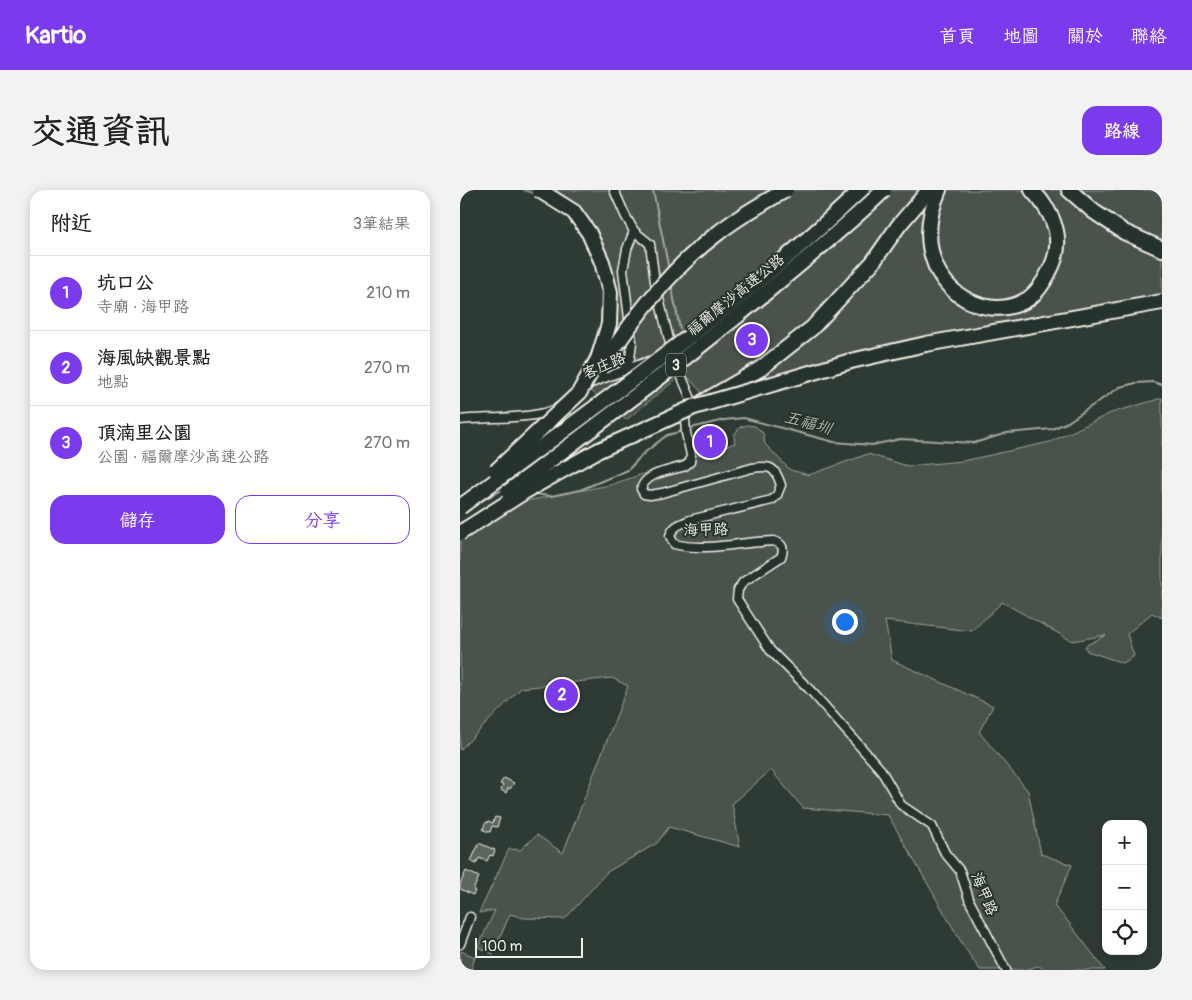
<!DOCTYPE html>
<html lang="zh-TW">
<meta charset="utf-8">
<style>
:root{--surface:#fff;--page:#f2f2f2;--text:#222;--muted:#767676;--line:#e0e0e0;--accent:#7c3aed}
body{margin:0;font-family:Pangolin,"LXGW WenKai TC",sans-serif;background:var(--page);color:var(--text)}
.controls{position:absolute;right:15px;bottom:15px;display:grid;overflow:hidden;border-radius:10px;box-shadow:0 2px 12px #0003}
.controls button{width:45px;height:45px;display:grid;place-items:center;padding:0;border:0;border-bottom:1px solid var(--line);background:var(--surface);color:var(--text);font:25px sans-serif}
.scale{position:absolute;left:15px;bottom:12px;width:108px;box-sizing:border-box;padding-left:5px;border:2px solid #f4f1e8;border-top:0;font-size:14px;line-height:18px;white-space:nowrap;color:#f4f1e8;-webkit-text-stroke:4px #26332d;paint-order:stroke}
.you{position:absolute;left:384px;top:431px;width:18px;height:18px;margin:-12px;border:4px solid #fff;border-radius:50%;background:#1a73e8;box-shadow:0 0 0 8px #1a73e833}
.badge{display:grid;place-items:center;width:32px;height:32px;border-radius:50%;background:var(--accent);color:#fff;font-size:16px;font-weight:700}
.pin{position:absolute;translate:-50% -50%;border:2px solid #fff;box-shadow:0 1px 5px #0006}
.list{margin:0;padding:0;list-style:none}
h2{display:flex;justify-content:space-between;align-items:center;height:65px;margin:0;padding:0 20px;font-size:21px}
h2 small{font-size:16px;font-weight:400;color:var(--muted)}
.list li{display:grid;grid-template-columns:32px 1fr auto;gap:15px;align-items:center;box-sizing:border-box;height:75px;padding:0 20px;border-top:1px solid var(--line)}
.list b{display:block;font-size:19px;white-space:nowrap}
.list p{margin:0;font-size:16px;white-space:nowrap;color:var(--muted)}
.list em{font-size:16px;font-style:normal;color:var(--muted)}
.actions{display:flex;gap:10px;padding:15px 20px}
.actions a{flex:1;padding:11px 0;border:1px solid var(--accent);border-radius:15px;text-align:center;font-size:18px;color:var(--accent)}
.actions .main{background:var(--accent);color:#fff}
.icon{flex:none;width:28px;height:28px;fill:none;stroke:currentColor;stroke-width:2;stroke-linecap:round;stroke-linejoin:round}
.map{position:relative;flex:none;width:702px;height:780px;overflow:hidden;border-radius:15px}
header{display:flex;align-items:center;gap:30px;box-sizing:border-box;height:70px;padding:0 25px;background:var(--accent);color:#fff}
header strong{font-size:24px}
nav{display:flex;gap:28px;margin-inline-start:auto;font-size:18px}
.intro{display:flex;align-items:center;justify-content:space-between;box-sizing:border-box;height:120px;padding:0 30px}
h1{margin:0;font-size:35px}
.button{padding:12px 22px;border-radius:15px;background:var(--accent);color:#fff;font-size:18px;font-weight:700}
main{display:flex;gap:30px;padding:0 30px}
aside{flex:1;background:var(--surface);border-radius:15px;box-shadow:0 2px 12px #0003}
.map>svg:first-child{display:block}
</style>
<header>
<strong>Kartio</strong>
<nav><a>首頁</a><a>地圖</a><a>關於</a><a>聯絡</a></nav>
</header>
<div class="intro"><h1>交通資訊</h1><a class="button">路線</a></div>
<main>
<aside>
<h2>附近<small>3筆結果</small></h2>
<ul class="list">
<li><span class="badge">1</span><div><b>坑口公</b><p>寺廟 · 海甲路</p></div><em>210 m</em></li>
<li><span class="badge">2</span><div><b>海風缺觀景點</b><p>地點</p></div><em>270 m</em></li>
<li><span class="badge">3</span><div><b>頂湳里公園</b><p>公園 · 福爾摩沙高速公路</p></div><em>270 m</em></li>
</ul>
<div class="actions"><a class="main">儲存</a><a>分享</a></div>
</aside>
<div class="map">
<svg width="702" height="780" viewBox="0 0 702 780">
<rect width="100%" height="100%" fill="#2e3b34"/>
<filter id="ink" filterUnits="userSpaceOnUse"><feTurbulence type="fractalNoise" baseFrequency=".02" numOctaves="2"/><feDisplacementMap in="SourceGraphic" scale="10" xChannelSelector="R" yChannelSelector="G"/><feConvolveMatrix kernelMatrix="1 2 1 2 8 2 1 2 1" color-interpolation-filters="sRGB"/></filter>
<g filter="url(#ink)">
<g fill="#48524c" stroke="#9ea29a">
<path d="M 63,0 L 702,0 L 702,119 L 372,179 L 271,210 L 268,189 L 244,205 L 224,183 L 166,230 L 118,190 L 140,143 L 143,100 L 131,59 L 117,30 L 86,8 Z"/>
<path d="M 702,208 L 702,428 L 692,423 L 667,444 L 674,466 L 663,473 L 627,461 L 625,456 L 646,445 L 612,451 L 542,412 L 512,441 L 425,431 L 432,470 L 533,516 L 519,542 L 568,601 L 581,664 L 612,675 L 594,716 L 606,729 L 645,780 L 587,780 L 578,776 L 565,780 L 520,780 L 504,757 L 428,625 L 343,618 L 311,580 L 272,614 L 280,657 L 209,637 L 197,653 L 147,682 L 105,729 L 64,728 L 50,724 L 33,764 L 18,757 L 35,720 L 19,723 L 49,659 L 60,660 L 77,645 L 103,663 L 168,496 L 152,488 L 61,498 L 0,560 L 0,332 L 55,313 L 150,295 L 275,253 L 274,245 L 280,237 L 287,235 L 295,236 L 303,243 L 305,254 L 330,280 L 349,285 L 408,264 L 447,276 L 503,271 L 590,252 L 651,223 Z"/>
<path d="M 1,761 L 15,767 L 11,780 L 0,777 Z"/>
</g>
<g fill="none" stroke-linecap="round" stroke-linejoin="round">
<g stroke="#a4a8a0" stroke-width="2">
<path d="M 193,0 L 209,80"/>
<path d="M 211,94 L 220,139"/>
<path d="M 227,239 L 264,230 L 284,228 L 374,252 L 412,255 L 440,249 L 514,253 L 547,243 L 592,239 L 608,232 L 660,197 L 676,193 L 693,192 L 702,195"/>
<path d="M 74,304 L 91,306 L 120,300 L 168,280 L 184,263 L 207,245 L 223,241"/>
<path d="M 15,314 L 42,300"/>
</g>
</g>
<g fill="#5c655e" stroke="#f4f1e8">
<path d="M 261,245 L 261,255 L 240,259 L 238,250 Z"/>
<path d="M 44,588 L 54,593 L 50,599 L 48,598 L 46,603 L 41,600 L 43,595 L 40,594 Z"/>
<path d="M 35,627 L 40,628 L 37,637 L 32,636 L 30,642 L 23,640 L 25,633 L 27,633 L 28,631 L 33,633 Z"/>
<path d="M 19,653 L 35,660 L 33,666 L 30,665 L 27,671 L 19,668 L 16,674 L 11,671 Z"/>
<path d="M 6,681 L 19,687 L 13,700 L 15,701 L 13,705 L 0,699 L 0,694 Z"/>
</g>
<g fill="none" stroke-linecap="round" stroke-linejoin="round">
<g stroke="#f4f1e8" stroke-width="11">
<g id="minor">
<path d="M 154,0 L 165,25 L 174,41 L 190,54 L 195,92 L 212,162"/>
<path d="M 216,173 L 231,209 L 225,229 L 226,243 L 231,265 L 230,272 L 225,276 C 210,281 186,282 181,299 L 184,304 L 190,305 L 202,303 L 292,278 C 311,275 315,277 321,295 L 317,305 L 312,310 L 230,330 C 220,334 213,336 210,346 L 214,354 C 246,362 280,352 313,351 C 322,353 325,358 321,367 L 283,392 L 278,400 L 277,409 L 310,460 L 352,502 L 421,580 L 441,615 L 472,636 L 485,663 L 500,681 L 510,712 L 546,780"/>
<path d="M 164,181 L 170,168 L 172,152 L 163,80 L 167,59 L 174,41"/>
<path d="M 126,197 L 131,193 L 189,171"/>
<path d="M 0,230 C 24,227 81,230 99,217"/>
<path d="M 0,754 L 10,727"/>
</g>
</g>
<g stroke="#f4f1e8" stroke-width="18">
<g id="motorway">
<path d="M 479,0 C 468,25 465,51 476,77 C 492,111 534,130 568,109 C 578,102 584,92 589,82 C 606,51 595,25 572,0"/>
<path d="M 609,0 L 633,21 L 664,42 L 702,59"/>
<path d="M 243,212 L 300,179 L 352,138 L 413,72 L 439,35 L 469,0"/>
</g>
</g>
<use href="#minor" stroke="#26332d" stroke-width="8"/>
<use href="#motorway" stroke="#26332d" stroke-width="14"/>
<g stroke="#f4f1e8" stroke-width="18" stroke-linecap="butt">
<g id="motorway-bridge">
<path d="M 140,179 C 173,129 210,79 258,43 C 279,26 303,13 326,0"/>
<path d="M 36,281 L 119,203 L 138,169 L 149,134 L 150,102 L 142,72 L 129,43 L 114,22 L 79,0"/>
<path d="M 48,302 C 140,233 233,164 321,90 C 356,61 391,32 424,0"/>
<path d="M 0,317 C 137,216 277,118 401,0"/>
<path d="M 0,343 L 64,302 L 137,261 L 234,217 L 391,171 L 466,154 L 702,112"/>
</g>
</g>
<use href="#motorway-bridge" stroke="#26332d" stroke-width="14"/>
</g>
</g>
<g text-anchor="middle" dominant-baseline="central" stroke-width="4" stroke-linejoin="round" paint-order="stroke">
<rect fill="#26332d" stroke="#b6b8b0" stroke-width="1" x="206" y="163.5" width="20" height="23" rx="4"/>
<g font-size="14" font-weight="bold" fill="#f4f1e8">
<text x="216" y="175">3</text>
</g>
<g font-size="15" fill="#f4f1e8" stroke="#26332d">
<text transform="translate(276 105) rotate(-39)">福爾摩沙高速公路</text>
<text transform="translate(144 176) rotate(-23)">客庄路</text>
<text transform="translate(246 340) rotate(-1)">海甲路</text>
<text transform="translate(524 704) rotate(67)">海甲路</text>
</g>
<g font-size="16" font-style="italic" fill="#b8bab2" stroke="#26332d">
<text transform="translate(348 233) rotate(15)">五福圳</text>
</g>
</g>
</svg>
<div class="controls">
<button>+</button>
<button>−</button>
<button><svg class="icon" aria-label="locate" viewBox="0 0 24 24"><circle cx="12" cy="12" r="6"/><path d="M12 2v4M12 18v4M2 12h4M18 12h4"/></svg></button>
</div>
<div class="scale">100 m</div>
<div class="you"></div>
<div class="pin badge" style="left:250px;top:252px">1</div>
<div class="pin badge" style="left:102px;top:505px">2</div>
<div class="pin badge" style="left:292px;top:150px">3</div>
</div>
</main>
